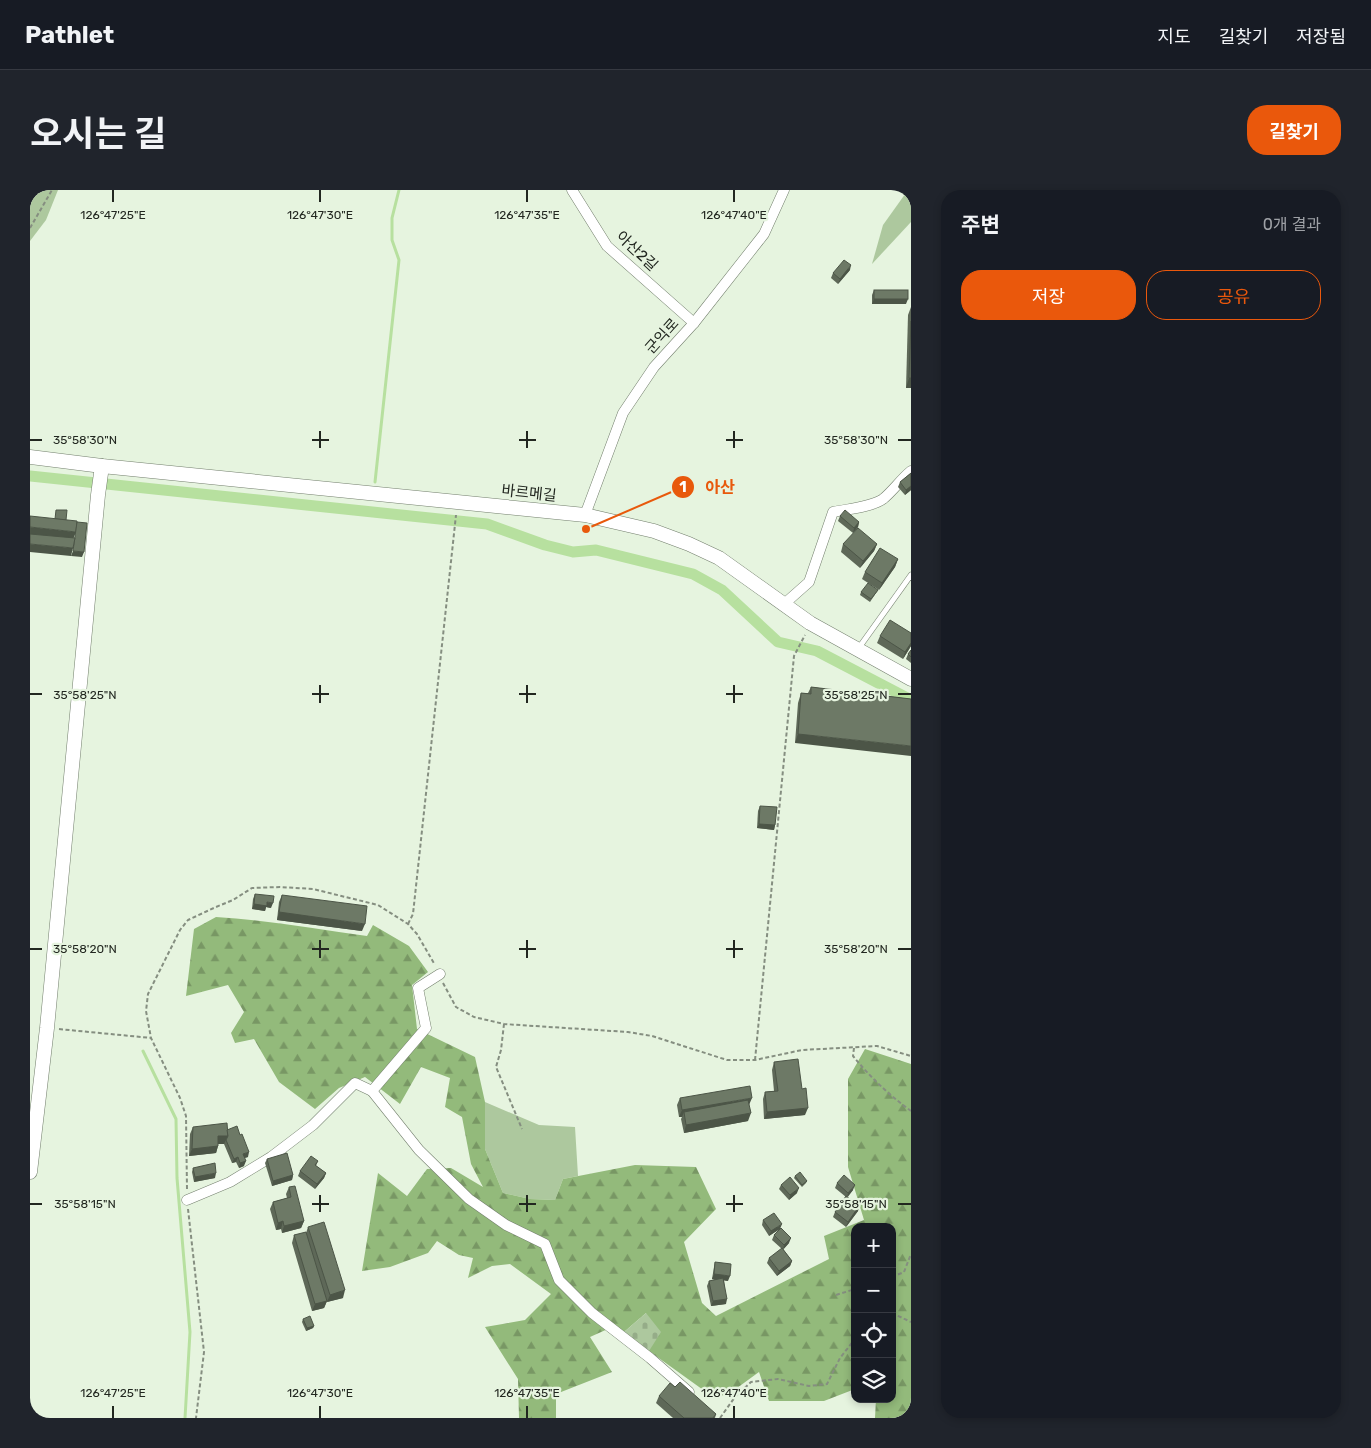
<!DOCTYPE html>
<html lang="ko">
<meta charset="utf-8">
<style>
:root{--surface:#171b24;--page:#20242c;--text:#f1f3f6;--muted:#9ea1a6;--line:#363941;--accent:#ea580c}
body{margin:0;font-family:Rubik,"Noto Sans KR",sans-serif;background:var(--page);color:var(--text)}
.controls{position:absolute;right:15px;bottom:15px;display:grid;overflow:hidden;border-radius:10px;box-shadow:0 2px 8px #0003}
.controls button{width:45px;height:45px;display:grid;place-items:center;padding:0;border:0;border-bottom:1px solid var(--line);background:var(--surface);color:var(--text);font:25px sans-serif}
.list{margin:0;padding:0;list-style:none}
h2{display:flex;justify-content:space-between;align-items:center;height:65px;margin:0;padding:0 20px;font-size:21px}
h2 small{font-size:16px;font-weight:400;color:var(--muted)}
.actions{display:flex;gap:10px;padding:15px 20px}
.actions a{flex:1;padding:11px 0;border:1px solid var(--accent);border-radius:20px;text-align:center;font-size:18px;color:var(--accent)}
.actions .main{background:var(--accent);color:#fff}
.icon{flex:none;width:28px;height:28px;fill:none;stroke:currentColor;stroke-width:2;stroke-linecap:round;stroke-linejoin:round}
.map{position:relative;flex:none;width:881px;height:1228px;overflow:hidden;border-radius:20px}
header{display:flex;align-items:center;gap:30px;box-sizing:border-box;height:70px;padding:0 25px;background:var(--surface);border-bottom:1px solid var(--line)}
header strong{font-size:24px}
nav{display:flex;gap:28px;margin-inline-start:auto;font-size:18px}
.intro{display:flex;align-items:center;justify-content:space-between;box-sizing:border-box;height:120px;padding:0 30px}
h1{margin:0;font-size:35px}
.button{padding:12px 22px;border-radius:20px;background:var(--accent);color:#fff;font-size:18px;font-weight:700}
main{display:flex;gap:30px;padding:0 30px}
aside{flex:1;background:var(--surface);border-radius:20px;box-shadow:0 2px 8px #0003}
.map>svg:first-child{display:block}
</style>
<header>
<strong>Pathlet</strong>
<nav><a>지도</a><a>길찾기</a><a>저장됨</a></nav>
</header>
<div class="intro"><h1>오시는 길</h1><a class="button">길찾기</a></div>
<main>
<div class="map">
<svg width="881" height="1228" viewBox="0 0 881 1228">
<defs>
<pattern id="forest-firs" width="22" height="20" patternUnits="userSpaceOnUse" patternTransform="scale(1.25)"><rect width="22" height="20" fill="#93ba7b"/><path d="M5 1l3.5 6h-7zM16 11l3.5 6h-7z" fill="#789764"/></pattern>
<pattern id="cemetery-stones" width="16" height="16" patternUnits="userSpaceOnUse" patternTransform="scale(1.25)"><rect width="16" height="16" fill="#adc89e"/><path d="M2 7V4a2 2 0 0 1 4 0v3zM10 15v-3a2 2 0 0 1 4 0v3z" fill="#95ac88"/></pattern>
</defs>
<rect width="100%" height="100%" fill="#e6f4df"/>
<g fill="#adc89e">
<path d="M 0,0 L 28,0 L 16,30 L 0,51 Z"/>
<path d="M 878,0 L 881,0 L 881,32 L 842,74 L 853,35 Z"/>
<path d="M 455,912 L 509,935 L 545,937 L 548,986 L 533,989 L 525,1010 L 500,1009 L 473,1003 L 455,959 Z"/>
</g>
<path fill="url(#forest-firs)" d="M 186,727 C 236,730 287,739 337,746 L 343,735 L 379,756 L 398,782 L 382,795 L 387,839 L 445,867 L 455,912 L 455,959 L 473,1003 L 500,1009 L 525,1010 L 533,989 L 605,975 L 666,977 L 686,1019 L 654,1052 L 672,1113 L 686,1126 L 799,1069 L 794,1046 L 834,1030 L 818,977 L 818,889 L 835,859 L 881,874 L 881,1228 L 845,1228 L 846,1209 L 862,1209 L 862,1037 L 825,1037 L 825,1199 L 794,1211 L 739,1211 L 729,1182 L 696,1206 L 676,1202 L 619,1161 L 616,1123 L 594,1142 L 580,1138 L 560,1147 L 582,1182 L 526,1204 L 526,1228 L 489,1228 L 488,1189 L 455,1137 L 495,1130 L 521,1104 L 480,1074 L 462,1076 L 438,1088 L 443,1068 L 429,1065 L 407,1051 L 398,1063 L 360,1077 L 332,1081 L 348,983 L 377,1006 L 397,979 L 421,978 L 453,997 L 441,974 L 432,927 L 415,917 L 420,888 L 391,877 L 370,914 L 335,887 L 309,898 L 285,919 L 249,892 L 224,849 L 205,853 L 201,843 L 214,822 L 198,795 L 156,806 L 164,739 Z"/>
<path fill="url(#cemetery-stones)" d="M 616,1123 L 631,1142 L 619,1161 L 594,1142 Z"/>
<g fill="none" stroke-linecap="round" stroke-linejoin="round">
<g stroke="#b7e09f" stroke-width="3">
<path d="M 345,292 L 369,70 L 362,50 L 362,28 L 369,0"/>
<path d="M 113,861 L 146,929 L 147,988 L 160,1142 L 155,1228"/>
</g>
<path stroke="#b7e09f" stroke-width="11" d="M 0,286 L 457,334 L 515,355 L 543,362 L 566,360 L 663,384 L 692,400 L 748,452 L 787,461 L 881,510"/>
<g stroke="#737f6d" stroke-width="6">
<path id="lane" d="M 828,459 L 881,385"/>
</g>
<g stroke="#737f6d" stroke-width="11">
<g id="street">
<path d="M 542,0 L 577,56 L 664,133"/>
<path d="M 555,325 L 593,223 L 624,177 L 664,133 L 734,44 L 754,0"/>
<path d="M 753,415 L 779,392 L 803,322 C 817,319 842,317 853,309 C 863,301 871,289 881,281"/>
<path d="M 342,901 L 396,838 L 388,798 L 410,784"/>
<path d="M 157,1010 L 200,992 L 241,967 L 283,935 L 325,893 L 342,901 L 389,960 L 439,1009 L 476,1035 L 515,1054 L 529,1090 L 562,1123 L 620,1168 L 659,1202"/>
</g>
</g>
<g stroke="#737f6d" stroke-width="15">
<g id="secondary">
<path d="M 0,267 L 72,276 L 555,325 L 624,341 L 659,354 L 689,368 L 780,433 L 881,489"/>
<path d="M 0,982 L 17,838 L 68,305 L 72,276"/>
</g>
</g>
<g stroke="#858e80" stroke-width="2" stroke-dasharray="4 2.5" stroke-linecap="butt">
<path d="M 0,38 L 22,0"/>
<path d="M 378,734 L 383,724 L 426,325"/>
<path d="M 413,793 L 426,817 L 444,827 L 474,834 L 598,842 L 622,846 L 697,870 L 725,870 L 772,860 L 847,856 L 881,866"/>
<path d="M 474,834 L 471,860 L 466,877 L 492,939"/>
<path d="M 29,839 L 121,848"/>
<path d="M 824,858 L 823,866 C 840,887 859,905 881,921"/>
<path d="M 725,870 L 764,466 L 775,445"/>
<path d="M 157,999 L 156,926 L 150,908 L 121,848 L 116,821 L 118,804 L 150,740 L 158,730 L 186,717 L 203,710 L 222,698 L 250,697 L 283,699 L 348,715 L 378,734 L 387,744 L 405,775"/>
<path d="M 158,1019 L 174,1162 L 166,1228"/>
<path d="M 862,1087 L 874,1082 L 881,1064"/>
<path d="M 806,1105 L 825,1099"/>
<path d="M 862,1123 L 881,1132"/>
<path d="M 690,1228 L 705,1207 L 721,1192 L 748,1189 L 779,1196 L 797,1194 L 810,1168 L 825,1149"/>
</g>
<use href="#lane" stroke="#fff" stroke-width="5"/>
<use href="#street" stroke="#fff" stroke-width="10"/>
<use href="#secondary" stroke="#fff" stroke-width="14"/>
</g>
<g fill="#5e6858">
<path d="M 820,80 L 808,94 L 801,88 L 803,83 Z"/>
<path d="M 844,100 L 876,114 L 842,114 L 842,105 Z"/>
<path d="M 881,117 L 881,198 L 876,198 L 878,125 Z"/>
<path d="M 881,283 L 881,300 L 875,305 L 868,297 L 870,292 Z"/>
<path d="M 810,326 L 829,332 L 828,337 L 823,343 L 808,331 Z"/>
<path d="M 813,354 L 847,354 L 844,361 L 830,378 L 811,362 Z"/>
<path d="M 868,369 L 865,377 L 849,400 L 832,389 L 835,382 Z"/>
<path d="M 848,400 L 840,412 L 830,405 L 831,402 Z"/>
<path d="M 881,443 L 881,456 L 873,469 L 847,453 L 850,446 Z"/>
<path d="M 881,460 L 881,473 L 876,469 L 878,464 Z"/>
<path d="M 781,497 L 881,509 L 765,553 L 768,513 L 771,503 L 778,503 Z"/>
<path d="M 730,616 L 745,635 L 744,640 L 727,638 L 728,621 Z"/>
<path d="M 225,704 L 241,718 L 236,717 L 235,721 L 222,719 L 223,709 Z"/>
<path d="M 252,705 L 332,741 L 247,730 L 249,712 Z"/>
<path d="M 744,872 L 772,899 L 775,925 L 734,929 L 733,909 L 735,902 L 744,901 L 742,880 Z"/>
<path d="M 650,908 L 719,914 L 718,931 L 654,943 L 651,929 L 652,927 L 649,927 L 647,915 Z"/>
<path d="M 163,937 L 197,940 L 218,967 L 214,968 L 214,976 L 209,978 L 206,972 L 202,973 L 194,954 L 188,954 L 188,956 L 186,963 L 159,966 L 160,944 Z"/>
<path d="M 237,969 L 263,985 L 262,990 L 242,996 L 235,973 Z"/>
<path d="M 288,971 L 286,976 L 296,983 L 294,988 L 285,999 L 268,986 L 270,981 Z"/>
<path d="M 163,978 L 185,988 L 164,992 L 162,982 Z"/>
<path d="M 765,986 L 777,991 L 776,993 L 772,997 L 764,988 Z"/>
<path d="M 807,993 L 823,1000 L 817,1007 L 829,1016 L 828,1021 L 816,1037 L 803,1027 L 805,1022 L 816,1007 L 805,998 Z"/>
<path d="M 751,995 L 767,1003 L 759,1010 L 749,999 Z"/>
<path d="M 259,997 L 274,1031 L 271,1038 L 252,1043 L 251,1039 L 246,1040 L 240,1019 L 243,1012 L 257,1008 L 256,1004 Z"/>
<path d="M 733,1030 L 750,1039 L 759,1053 L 753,1059 L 762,1071 L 760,1076 L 747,1086 L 737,1073 L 739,1068 L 752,1059 L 742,1050 L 744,1045 L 749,1039 L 739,1046 L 732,1035 Z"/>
<path d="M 278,1037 L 313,1108 L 297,1112 L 297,1111 L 294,1118 L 282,1121 L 262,1053 L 264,1045 L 276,1043 Z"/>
<path d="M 685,1072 L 698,1091 L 694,1090 L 696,1114 L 681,1116 L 677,1096 L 679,1091 L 685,1090 L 682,1089 L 684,1077 Z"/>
<path d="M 273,1129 L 284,1136 L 283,1138 L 276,1141 L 272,1132 Z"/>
<path d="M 645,1197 L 686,1224 L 685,1228 L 643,1228 L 626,1213 L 629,1206 Z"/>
</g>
<g fill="#4c5547">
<path d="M 821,75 L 820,80 L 808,94 L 810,89 Z"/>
<path d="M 844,109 L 878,109 L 876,114 L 842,114 Z"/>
<path d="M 879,188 L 881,188 L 881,198 L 876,198 Z"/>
<path d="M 881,296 L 881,300 L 875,305 L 876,300 Z"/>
<path d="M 829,332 L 828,337 L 823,343 L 824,338 Z"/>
<path d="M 0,337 L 46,342 L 42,352 L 0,347 Z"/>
<path d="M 0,354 L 43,358 L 41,366 L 0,362 Z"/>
<path d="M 847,354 L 844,361 L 830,378 L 833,371 Z"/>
<path d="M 43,361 L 54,362 L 52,367 L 41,366 Z"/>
<path d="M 868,369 L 865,377 L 849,400 L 852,393 Z"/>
<path d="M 881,453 L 881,456 L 873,469 L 875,462 Z"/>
<path d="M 768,544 L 881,556 L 881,566 L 765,553 Z"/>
<path d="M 729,634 L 745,635 L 744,640 L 727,638 Z"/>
<path d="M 237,712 L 243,713 L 241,718 L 236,717 L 235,721 L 222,719 L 224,714 Z"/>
<path d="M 249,722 L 335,734 L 332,741 L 247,730 Z"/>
<path d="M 722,908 L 719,915 L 654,922 L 652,927 L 649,927 L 652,920 Z"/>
<path d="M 778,918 L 775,925 L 734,929 L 737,922 Z"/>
<path d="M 721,923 L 718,931 L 654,943 L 656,935 Z"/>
<path d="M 188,946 L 198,946 L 194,954 L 185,954 Z"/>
<path d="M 188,956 L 186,963 L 159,966 L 162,959 Z"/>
<path d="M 219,962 L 218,967 L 211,969 L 213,964 Z"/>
<path d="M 208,967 L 206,972 L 202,973 L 204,969 Z"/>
<path d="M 216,971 L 214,976 L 209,978 L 210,973 Z"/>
<path d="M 186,983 L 185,988 L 164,992 L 165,987 Z"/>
<path d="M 296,983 L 294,988 L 285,999 L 287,994 Z"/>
<path d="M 263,985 L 262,990 L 242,996 L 243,991 Z"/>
<path d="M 825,995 L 823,1000 L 817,1008 L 818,1003 Z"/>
<path d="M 769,998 L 767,1003 L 759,1010 L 760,1005 Z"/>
<path d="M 829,1016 L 828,1021 L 816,1037 L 818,1032 Z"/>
<path d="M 253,1031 L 251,1039 L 246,1040 L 248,1033 Z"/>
<path d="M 274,1031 L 271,1038 L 252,1043 L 254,1036 Z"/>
<path d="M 752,1034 L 750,1039 L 739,1046 L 741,1041 Z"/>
<path d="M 761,1048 L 759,1053 L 753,1060 L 754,1055 Z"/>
<path d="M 762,1071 L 760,1076 L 747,1086 L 749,1081 Z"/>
<path d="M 684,1084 L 700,1086 L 698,1091 L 682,1089 Z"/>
<path d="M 315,1100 L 313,1108 L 297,1112 L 300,1105 Z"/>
<path d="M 697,1109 L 696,1114 L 681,1116 L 683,1111 Z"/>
<path d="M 297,1111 L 294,1118 L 282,1121 L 285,1114 Z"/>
<path d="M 284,1136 L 283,1138 L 276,1141 L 277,1138 Z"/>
</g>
<g fill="#6d7966" stroke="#4c5547">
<path d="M 814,70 L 821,75 L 810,89 L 803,83 Z"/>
<rect x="844" y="100" width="34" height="9"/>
<path d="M 881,131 L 881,188 L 879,188 Z"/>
<path d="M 881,283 L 881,296 L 876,300 L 870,292 Z"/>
<path d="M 26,320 L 37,320 L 36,330 L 25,329 Z"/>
<path d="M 815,320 L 829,332 L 824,338 L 810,326 Z"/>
<path d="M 0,326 L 47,331 L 46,342 L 0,337 Z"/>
<path d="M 47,332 L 57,333 L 54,362 L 43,361 Z"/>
<path d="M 828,338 L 847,354 L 833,371 L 813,354 Z"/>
<path d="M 0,344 L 45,348 L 43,358 L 0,354 Z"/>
<path d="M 850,358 L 868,369 L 852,393 L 835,382 Z"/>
<path d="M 838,393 L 848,400 L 841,409 L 831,402 Z"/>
<path d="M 860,430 L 881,443 L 881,453 L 875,462 L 850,446 Z"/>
<path d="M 881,460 L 881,467 L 878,464 Z"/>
<path d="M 781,497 L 881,509 L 881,556 L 768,544 L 771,503 L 781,504 Z"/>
<path d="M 730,616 L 747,617 L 745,635 L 729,634 Z"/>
<path d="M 225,704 L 244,706 L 243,713 L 237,712 L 237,716 L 224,714 Z"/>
<path d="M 252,705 L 337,716 L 335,734 L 249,722 Z"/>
<path d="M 768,869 L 772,899 L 776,898 L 778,918 L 737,922 L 735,902 L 748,901 L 744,872 Z"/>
<path d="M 720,896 L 722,908 L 652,920 L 650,908 Z"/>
<path d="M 718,910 L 721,923 L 656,935 L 654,922 Z"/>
<path d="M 197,933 L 198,946 L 188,946 L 188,956 L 162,959 L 163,937 Z"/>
<path d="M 207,936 L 210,945 L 212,944 L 219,962 L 213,964 L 216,971 L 210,973 L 208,967 L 204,969 L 196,950 L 198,946 L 197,940 Z"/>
<path d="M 257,963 L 263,985 L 243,991 L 237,969 Z"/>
<path d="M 281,966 L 288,971 L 285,975 L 296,983 L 287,994 L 270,981 Z"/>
<path d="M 185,973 L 186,983 L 165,987 L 163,978 Z"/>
<path d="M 770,982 L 777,991 L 772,995 L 765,986 Z"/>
<path d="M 814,985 L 825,995 L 818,1003 L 807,993 Z"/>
<path d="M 760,987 L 769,998 L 760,1005 L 751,995 Z"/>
<path d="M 265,996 L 274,1031 L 254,1036 L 253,1031 L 248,1033 L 243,1012 L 261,1007 L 259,997 Z"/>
<path d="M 816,1006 L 829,1016 L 818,1032 L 805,1022 Z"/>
<path d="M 744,1023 L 752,1034 L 741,1041 L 733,1030 Z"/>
<path d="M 294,1032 L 315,1100 L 300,1105 L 278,1037 Z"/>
<path d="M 751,1038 L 761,1048 L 754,1055 L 744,1045 Z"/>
<path d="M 276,1042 L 297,1111 L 285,1114 L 264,1045 Z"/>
<path d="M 752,1058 L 762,1071 L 749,1081 L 739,1068 Z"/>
<path d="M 685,1072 L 701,1074 L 700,1086 L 684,1084 Z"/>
<path d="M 693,1088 L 697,1109 L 683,1111 L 679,1091 Z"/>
<path d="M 280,1126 L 284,1136 L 277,1138 L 273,1129 Z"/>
<path d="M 650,1192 L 686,1224 L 683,1228 L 654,1228 L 629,1206 L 640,1193 L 645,1197 Z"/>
</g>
<path fill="none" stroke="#222720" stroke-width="2" d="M 83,0 L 83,12M 290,0 L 290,12M 497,0 L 497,12M 704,0 L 704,12M 290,241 L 290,258M 497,241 L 497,258M 704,241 L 704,258M 0,250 L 12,250M 282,250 L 299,250M 489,250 L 506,250M 696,250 L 713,250M 868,250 L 881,250M 290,495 L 290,513M 497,495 L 497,513M 704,495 L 704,513M 0,504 L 12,504M 282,504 L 299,504M 489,504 L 506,504M 696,504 L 713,504M 868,504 L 881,504M 290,750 L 290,768M 497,750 L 497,768M 704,750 L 704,768M 0,759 L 12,759M 282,759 L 299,759M 489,759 L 506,759M 696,759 L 713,759M 868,759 L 881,759M 290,1005 L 290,1022M 497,1005 L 497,1022M 704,1005 L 704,1022M 0,1014 L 12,1014M 282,1014 L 299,1014M 489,1014 L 506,1014M 696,1014 L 713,1014M 868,1014 L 881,1014M 83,1216 L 83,1228M 290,1216 L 290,1228M 497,1216 L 497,1228M 704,1216 L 704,1228"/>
<g text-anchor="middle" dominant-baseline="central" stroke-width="4.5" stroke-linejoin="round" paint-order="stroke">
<g font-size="15" fill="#222720" stroke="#e6f4df">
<text transform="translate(607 61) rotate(43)">아산2길</text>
<text transform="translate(632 146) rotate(-48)">군익로</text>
<text transform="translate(499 303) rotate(6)">바르메길</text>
</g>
</g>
<g font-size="12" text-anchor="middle" fill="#222720" stroke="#e6f4df" stroke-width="4.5" stroke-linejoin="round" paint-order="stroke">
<text x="83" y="29">126°47'25"E</text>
<text x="290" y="29">126°47'30"E</text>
<text x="497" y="29">126°47'35"E</text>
<text x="704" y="29">126°47'40"E</text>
<text x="55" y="254">35°58'30"N</text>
<text x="826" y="254">35°58'30"N</text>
<text x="55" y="509">35°58'25"N</text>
<text x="826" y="509">35°58'25"N</text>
<text x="55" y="763">35°58'20"N</text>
<text x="826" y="763">35°58'20"N</text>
<text x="55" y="1018">35°58'15"N</text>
<text x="826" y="1018">35°58'15"N</text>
<text x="83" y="1207">126°47'25"E</text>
<text x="290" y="1207">126°47'30"E</text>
<text x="497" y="1207">126°47'35"E</text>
<text x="704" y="1207">126°47'40"E</text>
</g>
<path fill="none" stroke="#e8590c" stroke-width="2" d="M556 339L653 297"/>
<g fill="#e8590c" stroke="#e6f4df" stroke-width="2">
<circle cx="556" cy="339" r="5"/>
<circle cx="653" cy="297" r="12"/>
</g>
<g font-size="15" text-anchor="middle" font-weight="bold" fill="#fff">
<text x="653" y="302">1</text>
</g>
<g font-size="16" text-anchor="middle" font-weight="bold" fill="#e8590c" stroke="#e6f4df" stroke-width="4.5" stroke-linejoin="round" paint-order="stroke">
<text x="690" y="303">아산</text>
</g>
</svg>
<div class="controls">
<button>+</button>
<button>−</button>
<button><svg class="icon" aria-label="locate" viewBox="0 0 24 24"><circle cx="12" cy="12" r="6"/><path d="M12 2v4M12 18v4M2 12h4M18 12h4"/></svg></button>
<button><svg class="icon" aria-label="layers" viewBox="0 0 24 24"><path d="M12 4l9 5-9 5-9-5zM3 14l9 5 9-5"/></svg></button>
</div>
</div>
<aside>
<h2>주변<small>0개 결과</small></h2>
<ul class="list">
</ul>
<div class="actions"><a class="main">저장</a><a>공유</a></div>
</aside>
</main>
